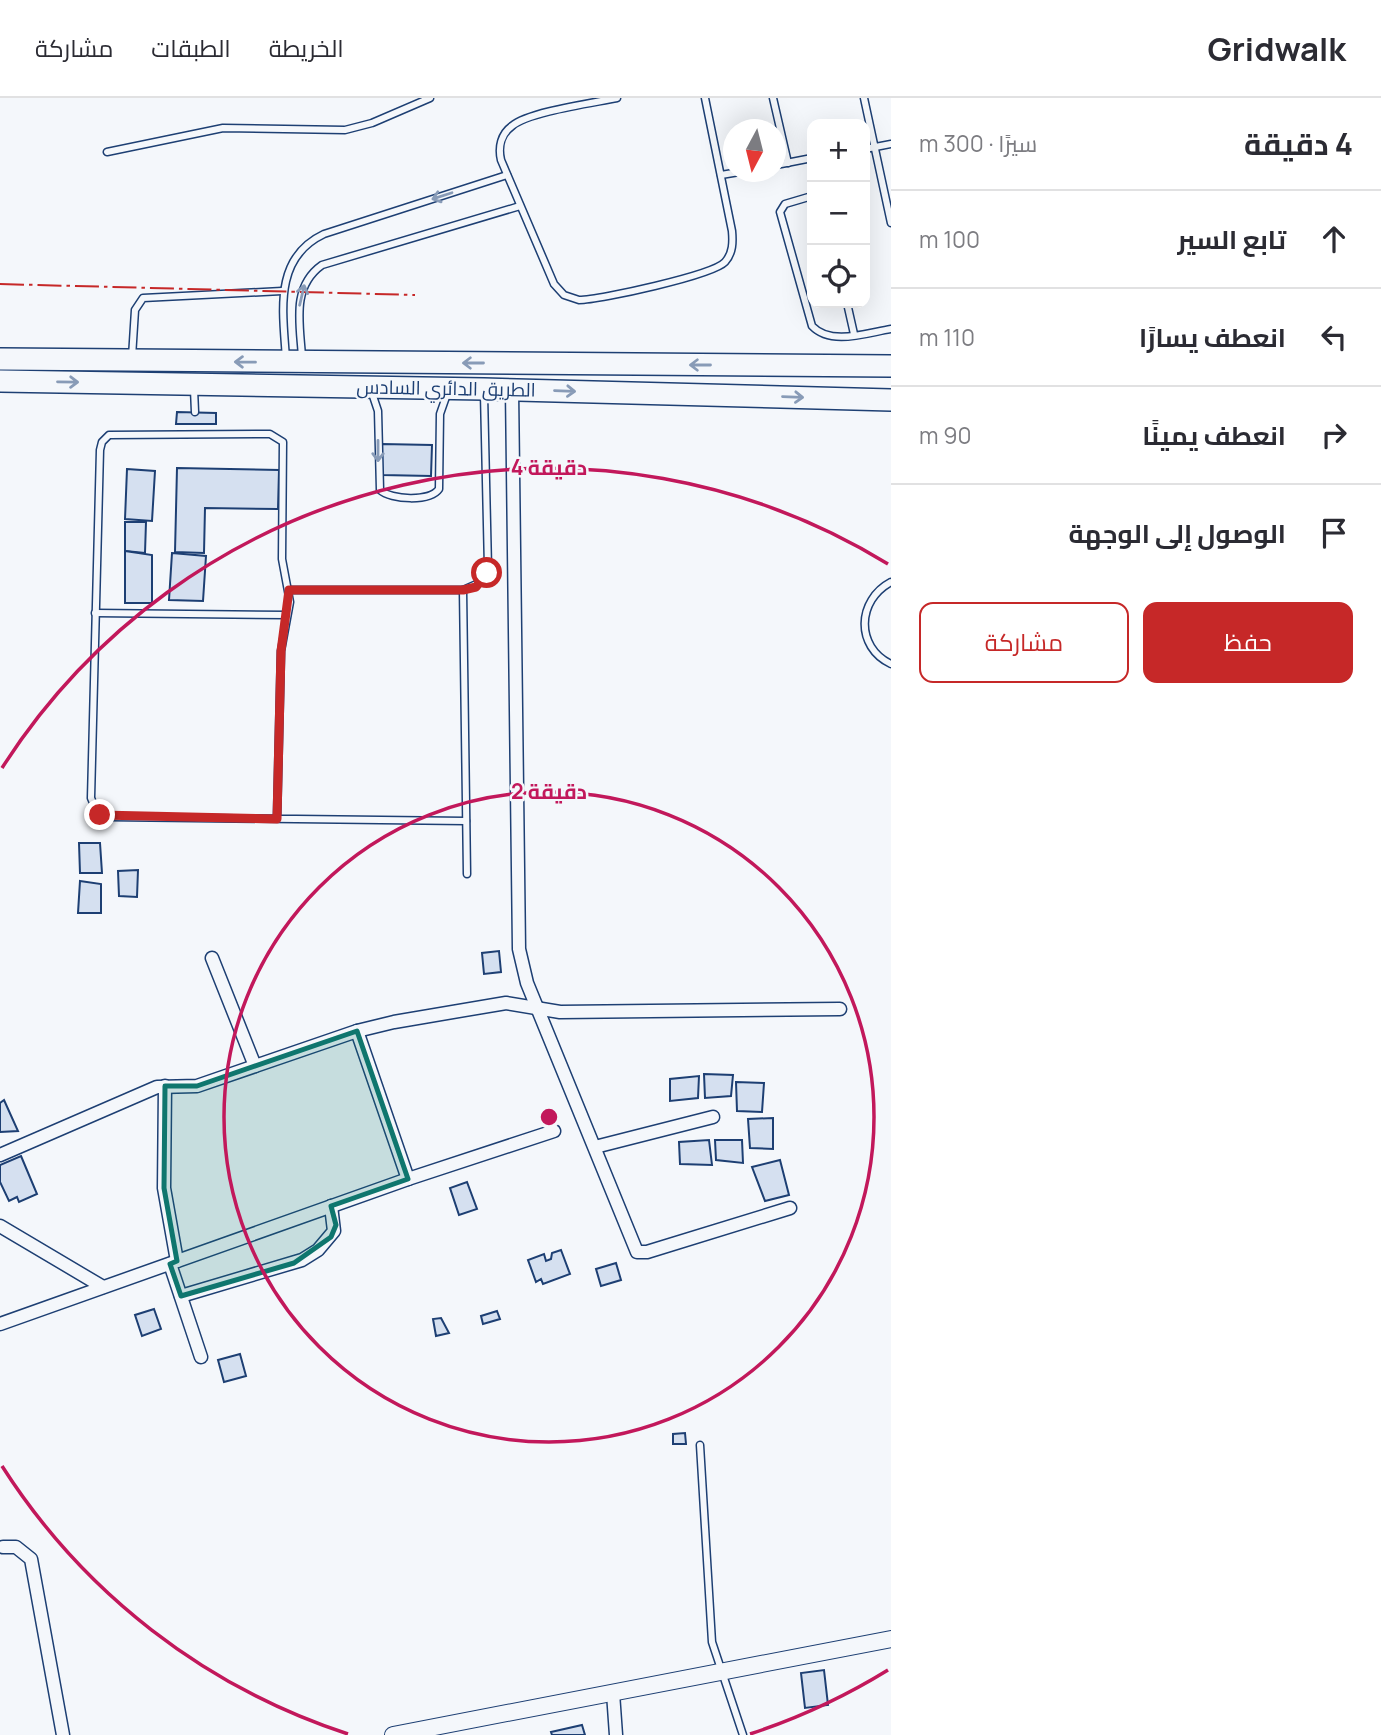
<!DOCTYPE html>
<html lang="ar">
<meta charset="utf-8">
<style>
:root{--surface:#fff;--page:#f2f2f3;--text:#2b2b33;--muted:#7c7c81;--line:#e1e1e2;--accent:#c62828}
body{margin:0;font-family:Manrope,Cairo,sans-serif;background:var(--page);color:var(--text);direction:rtl}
.controls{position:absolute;right:21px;top:21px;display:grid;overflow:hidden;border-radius:14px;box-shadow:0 7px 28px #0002}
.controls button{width:63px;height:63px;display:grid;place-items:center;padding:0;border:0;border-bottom:2px solid var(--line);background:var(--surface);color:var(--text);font:35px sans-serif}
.compass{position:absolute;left:723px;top:21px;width:63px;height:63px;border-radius:50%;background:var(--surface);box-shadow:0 7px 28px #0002;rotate:187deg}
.stop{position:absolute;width:21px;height:21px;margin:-16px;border:5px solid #c62828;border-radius:50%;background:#fff}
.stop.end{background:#c62828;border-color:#fff;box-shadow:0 2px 7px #0008}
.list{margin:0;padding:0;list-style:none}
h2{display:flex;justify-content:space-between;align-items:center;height:91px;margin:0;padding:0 28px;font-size:30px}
h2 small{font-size:23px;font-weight:400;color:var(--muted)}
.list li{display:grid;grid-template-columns:46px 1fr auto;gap:21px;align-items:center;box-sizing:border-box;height:98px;padding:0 28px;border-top:2px solid var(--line)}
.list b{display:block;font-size:26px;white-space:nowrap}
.list em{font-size:23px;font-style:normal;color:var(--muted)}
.actions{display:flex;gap:14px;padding:21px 28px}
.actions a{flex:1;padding:16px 0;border:2px solid var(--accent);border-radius:14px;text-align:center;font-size:24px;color:var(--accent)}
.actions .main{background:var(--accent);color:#fff}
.icon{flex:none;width:38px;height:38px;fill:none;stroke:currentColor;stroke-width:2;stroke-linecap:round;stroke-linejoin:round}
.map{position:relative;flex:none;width:891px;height:1637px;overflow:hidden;direction:ltr}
header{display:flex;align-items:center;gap:42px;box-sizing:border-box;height:98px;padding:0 35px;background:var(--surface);border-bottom:2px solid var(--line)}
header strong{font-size:33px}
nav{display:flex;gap:38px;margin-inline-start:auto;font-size:24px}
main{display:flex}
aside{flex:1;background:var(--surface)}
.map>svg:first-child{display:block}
</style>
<header>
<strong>Gridwalk</strong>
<nav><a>الخريطة</a><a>الطبقات</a><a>مشاركة</a></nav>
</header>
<main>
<aside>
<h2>4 دقيقة<small>سيرًا · 300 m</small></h2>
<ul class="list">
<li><svg class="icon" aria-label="ahead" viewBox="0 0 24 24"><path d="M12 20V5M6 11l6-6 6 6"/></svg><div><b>تابع السير</b></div><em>100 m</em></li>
<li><svg class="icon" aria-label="left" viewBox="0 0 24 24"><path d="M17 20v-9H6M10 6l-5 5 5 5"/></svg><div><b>انعطف يسارًا</b></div><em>110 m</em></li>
<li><svg class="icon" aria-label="right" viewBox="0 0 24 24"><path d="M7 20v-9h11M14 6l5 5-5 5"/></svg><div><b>انعطف يمينًا</b></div><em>90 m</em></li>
<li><svg class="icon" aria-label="arrive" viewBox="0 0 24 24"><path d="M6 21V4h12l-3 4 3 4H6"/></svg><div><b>الوصول إلى الوجهة</b></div></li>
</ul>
<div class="actions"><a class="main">حفظ</a><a>مشاركة</a></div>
</aside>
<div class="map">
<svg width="891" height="1637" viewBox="0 0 891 1637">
<rect width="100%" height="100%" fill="#f4f7fb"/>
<g fill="#d5e0f0" stroke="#1d3f73" stroke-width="2">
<path d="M 177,314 L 216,315 L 216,326 L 176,326 Z"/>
<path d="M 382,346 L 432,347 L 431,378 L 382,377 Z"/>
<path d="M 177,370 L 279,372 L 278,411 L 205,410 L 204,455 L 175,454 Z"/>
<path d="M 127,371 L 155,373 L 152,423 L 125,421 Z"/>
<path d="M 125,424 L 146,424 L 145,455 L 125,453 Z"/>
<path d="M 125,453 L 152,457 L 152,505 L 125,505 Z"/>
<path d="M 172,455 L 206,458 L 203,503 L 169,502 Z"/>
<path d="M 79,745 L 100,745 L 102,775 L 80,775 Z"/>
<path d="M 138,772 L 137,799 L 119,798 L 118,773 Z"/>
<path d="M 80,783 L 101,786 L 101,815 L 78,815 Z"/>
<path d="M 499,853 L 501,874 L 484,876 L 482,855 Z"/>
<path d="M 704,976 L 733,977 L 731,998 L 705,1000 Z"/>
<path d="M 699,978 L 698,1000 L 670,1003 L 670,981 Z"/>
<path d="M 736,984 L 764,985 L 762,1014 L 737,1013 Z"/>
<path d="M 4,1002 L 18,1033 L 0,1034 L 0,1005 Z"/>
<path d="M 773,1020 L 773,1051 L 750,1050 L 748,1021 Z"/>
<path d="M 709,1042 L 712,1067 L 680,1066 L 679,1044 Z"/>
<path d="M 715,1042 L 742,1042 L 743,1065 L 716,1062 Z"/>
<path d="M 21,1058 L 37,1096 L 19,1104 L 17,1099 L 9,1103 L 0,1084 L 0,1067 Z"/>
<path d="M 780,1062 L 789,1097 L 765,1103 L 752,1069 Z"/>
<path d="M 467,1084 L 477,1111 L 459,1117 L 450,1090 Z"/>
<path d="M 561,1152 L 570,1176 L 543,1186 L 541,1181 L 536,1184 L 528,1162 L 544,1156 L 546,1163 L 551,1161 L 552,1155 Z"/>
<path d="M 616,1165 L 621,1182 L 601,1188 L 596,1171 Z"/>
<path d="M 154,1211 L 161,1231 L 142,1238 L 135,1217 Z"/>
<path d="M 497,1213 L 500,1221 L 483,1226 L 481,1218 Z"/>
<path d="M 441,1220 L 449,1235 L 436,1238 L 433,1221 Z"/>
<path d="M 240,1256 L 246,1278 L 224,1284 L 218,1262 Z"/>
<path d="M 685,1335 L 686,1346 L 673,1346 L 673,1336 Z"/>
<path d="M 824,1572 L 828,1607 L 805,1610 L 801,1575 Z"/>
<path d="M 582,1627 L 585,1637 L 552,1637 L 551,1634 Z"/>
</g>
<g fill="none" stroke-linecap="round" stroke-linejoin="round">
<g stroke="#1d3f73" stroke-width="9">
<g id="service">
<path d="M 617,0 C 593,5 528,14 512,28 C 501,36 498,49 501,62 L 554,186 L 564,197 L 579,202 C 600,202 713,177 725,164 C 733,155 733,144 732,133 L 705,0"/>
<path d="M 773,0 L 788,65"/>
<path d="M 864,0 L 891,125"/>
<path d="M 865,51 L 891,46"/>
<path d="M 107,54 L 223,30 L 345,32 L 372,25 L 430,0"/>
<path d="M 776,67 L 812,60"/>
<path d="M 721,77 L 739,74"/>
<path d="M 812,98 L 785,106 L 780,114 L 812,228 C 831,248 866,235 891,231"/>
<path d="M 847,205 L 854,236"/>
<path d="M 132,259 L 135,212 L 143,200 L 282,193"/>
<path d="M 302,259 C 300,226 291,189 322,167 L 520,108"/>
<path d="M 286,261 C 283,214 273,160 324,136 L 507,77"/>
<path d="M 194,291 L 195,314"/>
<path d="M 372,295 L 378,313 L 380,392 C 391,402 430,404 439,391 L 440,316 L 447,296"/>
<path d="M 891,484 C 857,502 855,549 891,566"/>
<path d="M 289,492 L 463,492 L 481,484 L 488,470 L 484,296"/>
<path d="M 463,492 L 467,776"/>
<path d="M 95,515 L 287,517"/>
<path d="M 277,721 L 281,553 L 290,504 L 282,461 L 283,344 L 270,336 L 109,337 L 102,344 L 100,352 L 91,700 L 97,714 L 109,719 L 466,723"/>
<path d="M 700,1347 L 712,1544 L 743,1637"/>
</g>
</g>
<g stroke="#1d3f73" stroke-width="15">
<g id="minor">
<path d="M 512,292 L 519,851 L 527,885 L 637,1154 L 647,1154 L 790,1110"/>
<path d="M 212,860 L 255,968"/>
<path d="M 357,933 L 408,1081"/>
<path d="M 165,988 L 164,1090 L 177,1163"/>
<path d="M 595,1049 L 713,1019"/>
<path d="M 0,1057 L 157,989 L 197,988 L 357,933 L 394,924 L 506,905 L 560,914 L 840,911"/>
<path d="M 0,1128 L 103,1189"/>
<path d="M 170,1166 L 201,1259"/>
<path d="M 181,1198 L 302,1162 L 318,1152 L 334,1133 L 331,1108"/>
<path d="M 0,1226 L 408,1081 L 554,1033"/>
<path d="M 3,1449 L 16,1449 L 31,1461 L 63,1637"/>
<path d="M 613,1595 L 616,1637"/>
</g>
</g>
<g stroke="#1d3f73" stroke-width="18">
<path id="tertiary" d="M 393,1637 L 891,1541"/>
</g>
<g stroke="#1d3f73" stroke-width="24">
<g id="trunk">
<path d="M 0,261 L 891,268"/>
<path d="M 0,283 L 484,291 L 891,302"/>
</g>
</g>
<use href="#service" stroke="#f4f7fb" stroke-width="6"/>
<use href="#minor" stroke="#f4f7fb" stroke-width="12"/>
<use href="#tertiary" stroke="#f4f7fb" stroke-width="16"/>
<use href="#trunk" stroke="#f4f7fb" stroke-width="21"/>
<path stroke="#c62828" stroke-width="2" stroke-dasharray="24 5 3.5 5" stroke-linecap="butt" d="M 0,186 L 415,197"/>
</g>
<defs><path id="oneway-shaft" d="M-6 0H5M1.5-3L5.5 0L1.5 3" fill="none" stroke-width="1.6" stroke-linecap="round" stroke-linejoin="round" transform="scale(1.75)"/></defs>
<g stroke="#889bb7">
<use href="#oneway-shaft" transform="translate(442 98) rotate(162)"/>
<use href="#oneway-shaft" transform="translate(302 197) rotate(-77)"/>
<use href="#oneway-shaft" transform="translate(245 264) rotate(-179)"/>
<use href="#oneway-shaft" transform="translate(473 265) rotate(-180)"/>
<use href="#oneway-shaft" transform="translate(700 267) rotate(-180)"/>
<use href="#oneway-shaft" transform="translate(68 284) rotate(1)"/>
<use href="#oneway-shaft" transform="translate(565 293) rotate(2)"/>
<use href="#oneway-shaft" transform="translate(793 299) rotate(2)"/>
<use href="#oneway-shaft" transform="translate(378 353) rotate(90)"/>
</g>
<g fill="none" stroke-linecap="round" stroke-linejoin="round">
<path stroke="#c62828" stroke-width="9" d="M 100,717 L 277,721 L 281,553 L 289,492 L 463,492 L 476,489 L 487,475"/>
</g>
<path fill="#0f766e" fill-opacity="0.2" stroke="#0f766e" stroke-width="5" stroke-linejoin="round" d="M 357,933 L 408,1081 L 331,1108 L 336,1127 L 331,1139 L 294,1165 L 181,1198 L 170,1166 L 177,1163 L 164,1090 L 165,988 L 197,988 Z"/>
<g fill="none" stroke="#c2185b" stroke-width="3.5">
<circle cx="549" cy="1019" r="325"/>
<path d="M888 1572A649 649 0 0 1 750 1636M348 1636A649 649 0 0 1 2 1368M2 670A649 649 0 0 1 888 466"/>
</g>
<g text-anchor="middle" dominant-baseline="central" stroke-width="5" stroke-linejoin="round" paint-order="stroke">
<g font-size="19" fill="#1d3f73" stroke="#f4f7fb">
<text transform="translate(446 290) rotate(1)">الطريق الدائري السادس</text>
</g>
</g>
<circle cx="549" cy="1019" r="10" fill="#c2185b" stroke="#f4f7fb" stroke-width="3.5"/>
<g font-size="21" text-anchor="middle" font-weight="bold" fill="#c2185b" stroke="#f4f7fb" stroke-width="5" stroke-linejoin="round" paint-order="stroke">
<text x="549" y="377">4 دقيقة</text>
<text x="549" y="701">2 دقيقة</text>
</g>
</svg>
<div class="controls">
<button>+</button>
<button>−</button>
<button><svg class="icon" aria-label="locate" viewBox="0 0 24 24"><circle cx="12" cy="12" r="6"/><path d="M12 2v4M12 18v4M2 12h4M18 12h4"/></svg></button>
</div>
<svg class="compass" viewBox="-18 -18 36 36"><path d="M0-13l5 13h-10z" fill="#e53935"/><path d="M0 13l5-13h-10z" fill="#7c7c81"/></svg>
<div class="stop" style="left:487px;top:475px"></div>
<div class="stop end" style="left:100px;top:717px"></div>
</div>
</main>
